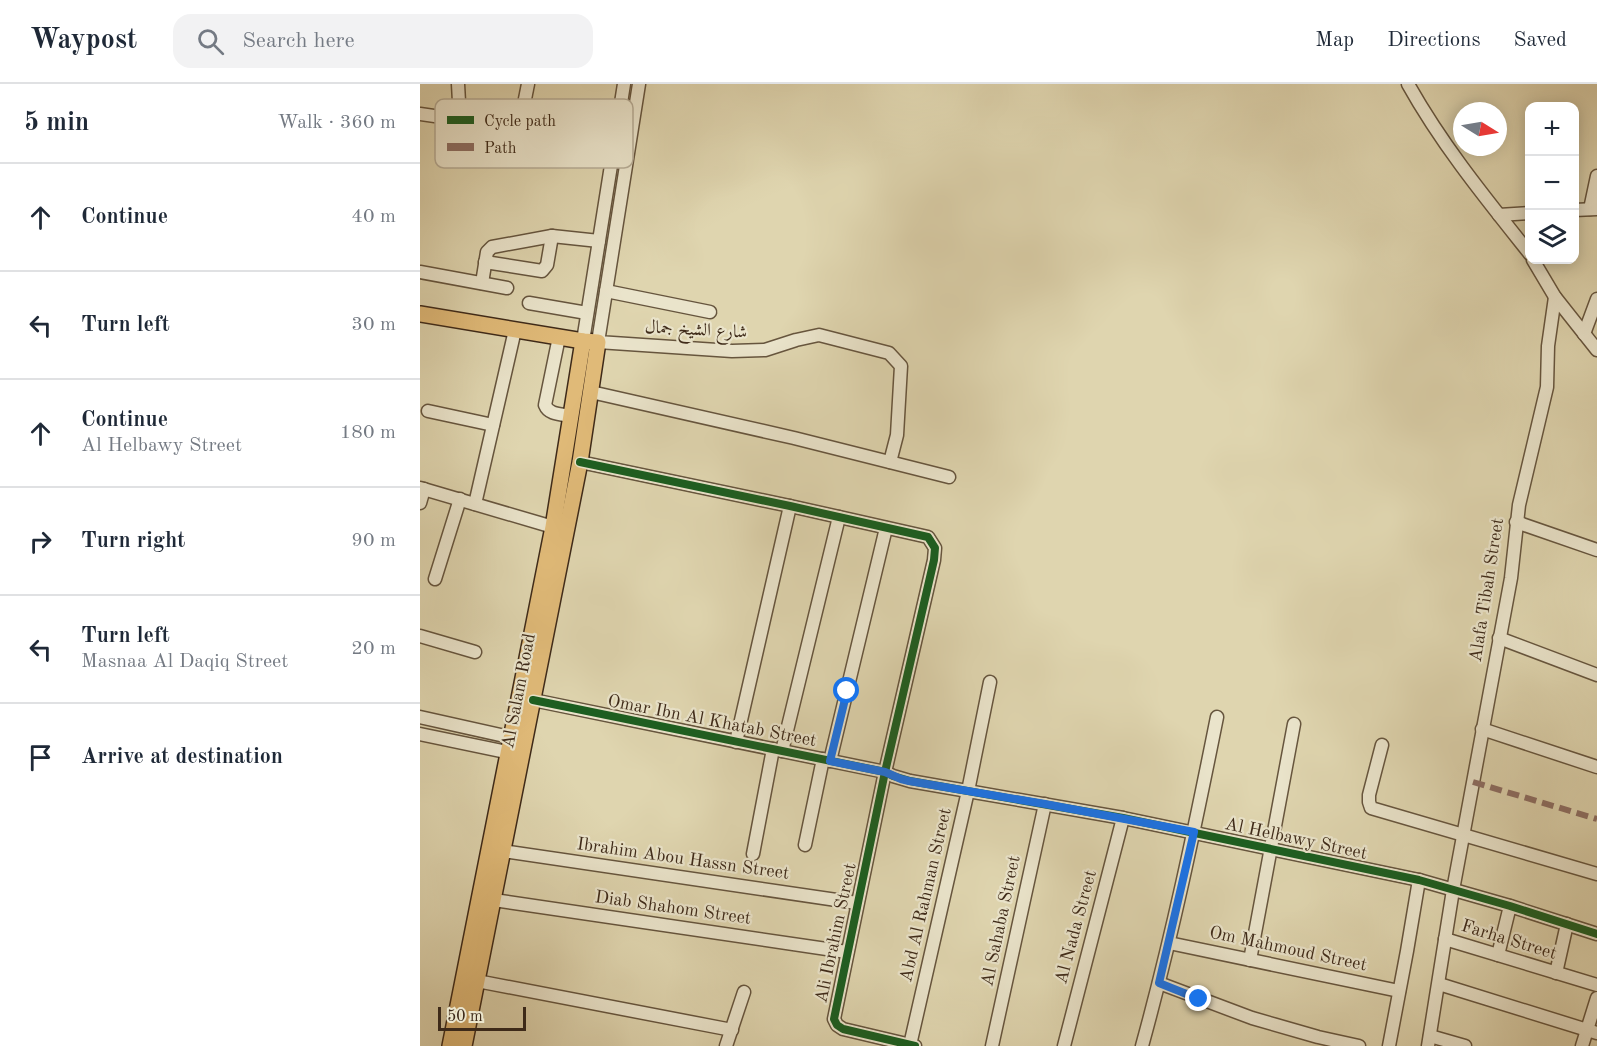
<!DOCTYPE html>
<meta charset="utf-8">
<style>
:root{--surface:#fff;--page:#f2f2f3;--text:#1f2937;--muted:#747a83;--line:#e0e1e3}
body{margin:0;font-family:"Old Standard TT",Amiri,serif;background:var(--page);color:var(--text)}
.controls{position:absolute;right:18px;top:18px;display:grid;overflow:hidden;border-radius:12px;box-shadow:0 3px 15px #0003}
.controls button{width:54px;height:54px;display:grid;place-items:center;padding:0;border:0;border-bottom:2px solid var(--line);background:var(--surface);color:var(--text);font:30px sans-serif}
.compass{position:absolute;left:1033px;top:18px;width:54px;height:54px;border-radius:50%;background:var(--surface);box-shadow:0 3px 15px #0003;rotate:101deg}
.scale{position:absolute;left:18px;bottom:15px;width:88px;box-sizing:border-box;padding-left:6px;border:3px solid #3e2a19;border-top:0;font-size:16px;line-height:21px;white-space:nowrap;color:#3e2a19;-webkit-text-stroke:4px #eae4cb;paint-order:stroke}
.stop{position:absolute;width:18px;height:18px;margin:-14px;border:4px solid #1a73e8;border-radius:50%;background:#fff}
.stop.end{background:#1a73e8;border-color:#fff;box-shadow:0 2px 6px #0008}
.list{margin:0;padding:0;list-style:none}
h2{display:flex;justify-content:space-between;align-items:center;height:78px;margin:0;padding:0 24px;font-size:26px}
h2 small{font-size:20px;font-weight:400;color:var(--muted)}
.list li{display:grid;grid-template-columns:39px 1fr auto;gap:18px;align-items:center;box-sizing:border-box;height:108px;padding:0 24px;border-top:2px solid var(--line)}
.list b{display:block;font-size:22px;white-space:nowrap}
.list p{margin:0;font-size:20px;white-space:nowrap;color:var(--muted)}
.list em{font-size:20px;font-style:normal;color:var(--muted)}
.icon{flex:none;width:33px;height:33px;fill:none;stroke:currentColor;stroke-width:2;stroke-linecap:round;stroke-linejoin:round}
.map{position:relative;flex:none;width:1177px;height:962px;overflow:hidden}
header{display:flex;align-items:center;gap:36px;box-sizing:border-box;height:84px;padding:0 30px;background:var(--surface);border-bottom:2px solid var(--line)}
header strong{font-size:28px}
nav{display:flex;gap:33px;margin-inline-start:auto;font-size:21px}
.search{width:420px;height:54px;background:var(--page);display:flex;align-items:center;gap:15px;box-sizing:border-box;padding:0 21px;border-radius:18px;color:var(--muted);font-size:22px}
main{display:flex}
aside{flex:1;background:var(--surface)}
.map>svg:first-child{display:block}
</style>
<header>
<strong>Waypost</strong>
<div class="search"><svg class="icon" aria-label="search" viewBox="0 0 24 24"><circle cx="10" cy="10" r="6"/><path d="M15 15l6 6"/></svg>Search here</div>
<nav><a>Map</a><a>Directions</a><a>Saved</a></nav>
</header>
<main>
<aside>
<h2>5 min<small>Walk · 360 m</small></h2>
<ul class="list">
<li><svg class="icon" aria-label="ahead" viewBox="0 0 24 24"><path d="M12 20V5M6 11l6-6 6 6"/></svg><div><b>Continue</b></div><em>40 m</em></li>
<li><svg class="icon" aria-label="left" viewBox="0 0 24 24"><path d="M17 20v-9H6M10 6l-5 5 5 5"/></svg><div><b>Turn left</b></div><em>30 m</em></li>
<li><svg class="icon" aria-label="ahead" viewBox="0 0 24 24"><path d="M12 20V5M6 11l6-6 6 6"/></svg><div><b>Continue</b><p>Al Helbawy Street</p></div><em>180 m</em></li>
<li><svg class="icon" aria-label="right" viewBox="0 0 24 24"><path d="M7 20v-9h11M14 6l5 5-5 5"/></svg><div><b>Turn right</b></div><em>90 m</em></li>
<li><svg class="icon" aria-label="left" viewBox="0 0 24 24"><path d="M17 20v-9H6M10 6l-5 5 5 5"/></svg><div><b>Turn left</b><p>Masnaa Al Daqiq Street</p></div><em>20 m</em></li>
<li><svg class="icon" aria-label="arrive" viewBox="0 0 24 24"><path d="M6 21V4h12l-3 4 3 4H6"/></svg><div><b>Arrive at destination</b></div></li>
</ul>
</aside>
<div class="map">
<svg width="1177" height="962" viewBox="0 0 1177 962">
<rect width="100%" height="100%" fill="#dfd5af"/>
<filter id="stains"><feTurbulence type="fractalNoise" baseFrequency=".00333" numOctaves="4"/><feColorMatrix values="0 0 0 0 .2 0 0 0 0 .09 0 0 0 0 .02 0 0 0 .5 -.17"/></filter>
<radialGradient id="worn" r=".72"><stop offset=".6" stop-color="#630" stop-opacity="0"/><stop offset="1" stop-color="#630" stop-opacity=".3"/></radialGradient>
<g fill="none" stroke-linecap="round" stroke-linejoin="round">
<g stroke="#66553e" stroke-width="15">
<g id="minor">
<path d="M 38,0 L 40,36"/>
<path d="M 219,0 L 178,258 L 312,267 L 345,266 L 376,256 L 399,251 L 469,269 L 481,282 L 477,351 L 470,378"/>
<path d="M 988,0 C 1022,61 1067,116 1110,170"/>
<path d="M 0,30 L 194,58"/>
<path d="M 99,45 L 108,0"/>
<path d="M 1170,125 L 1177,92"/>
<path d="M 1154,126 L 1177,125"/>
<path d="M 1079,131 L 1110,129"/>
<path d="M 1113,176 L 1135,213 L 1177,266"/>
<path d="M 65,178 L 122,187 L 127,181 L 132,152"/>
<path d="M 0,188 L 87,204"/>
<path d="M 62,199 L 67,168 L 72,163 L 132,152 L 179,157"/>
<path d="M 186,207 L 290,228"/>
<path d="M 109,219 L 167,229"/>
<path d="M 1164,250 L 1177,215"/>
<path d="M 139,253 L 125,321 C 129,331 141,330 151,332"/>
<path d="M 163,257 L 204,0"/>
<path d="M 171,308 L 374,354 L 529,393"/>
<path d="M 8,327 L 73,341"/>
<path d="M 160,378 L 370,422 L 508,453 L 515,464 L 514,476 L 465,688 L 414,935 L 417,941 L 423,945 L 495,962"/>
<path d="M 0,404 L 133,443"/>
<path d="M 0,419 L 4,405"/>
<path d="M 55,420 L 95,246"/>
<path d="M 1096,438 L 1177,466"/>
<path d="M 15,495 L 40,415"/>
<path d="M 0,552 L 55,568"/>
<path d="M 1079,554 L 1177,591"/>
<path d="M 113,616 L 465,688 L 473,692 L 490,697 L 703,734 L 999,796 L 1090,822 L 1177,850"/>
<path d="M 0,633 L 98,655"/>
<path d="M 1062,645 L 1177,683"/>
<path d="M 0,650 L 96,670"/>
<path d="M 316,658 L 370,422"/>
<path d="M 962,661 L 949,711 L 949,718 L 951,724 L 1177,790"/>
<path d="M 362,667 L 419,433"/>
<path d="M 410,677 L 466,444"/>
<path d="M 385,761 L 403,675"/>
<path d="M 83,767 L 437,819"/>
<path d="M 333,770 L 353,665"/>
<path d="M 74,816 L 427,868"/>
<path d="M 1025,855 L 1177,901"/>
<path d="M 749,859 L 979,907"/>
<path d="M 1078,871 L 1090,822"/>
<path d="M 830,876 L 874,640"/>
<path d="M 1136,889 L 1147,840"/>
<path d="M 57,897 L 312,946"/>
<path d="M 739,899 L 832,934 L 898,953 L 939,962"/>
<path d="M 1019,900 L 1177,949"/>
<path d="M 1010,952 L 1045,962"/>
<path d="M 490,961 L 548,707 L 570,598"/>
<path d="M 306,962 L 324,908"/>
<path d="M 572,962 L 625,720"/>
<path d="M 644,962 L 703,734"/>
<path d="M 722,962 C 752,853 775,743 797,633"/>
<path d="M 969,962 L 987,867 L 999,796"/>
<path d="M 1008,962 L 1033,806 L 1091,494 L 1099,421 L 1127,303 L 1128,262 L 1135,213"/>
<path d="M 1162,962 L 1177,914"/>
</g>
</g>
<g stroke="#3e2a19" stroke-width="18">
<g id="major">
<path d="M 0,230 L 163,257 L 178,258 L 160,378 L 44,962"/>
<path d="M 30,962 L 133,443 L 163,257"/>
</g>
</g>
<use href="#minor" stroke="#eae4cb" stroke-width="12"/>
<use href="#major" stroke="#e0ba78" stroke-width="15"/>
<path stroke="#8d6e63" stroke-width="6" stroke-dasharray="12 6" stroke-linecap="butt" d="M 1053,698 L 1177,735"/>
<g stroke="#eae4cb" stroke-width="11">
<g id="cycleway">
<path d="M 160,378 L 370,422 L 508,453 L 515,464 L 514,476 L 465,688 L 414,935 L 417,941 L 423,945 L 495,962"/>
<path d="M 113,616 L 465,688 L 473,692 L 490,697 L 703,734 L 999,796 L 1090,822 L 1177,850"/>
</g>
</g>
<use href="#cycleway" stroke="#1b5e20" stroke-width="8"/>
</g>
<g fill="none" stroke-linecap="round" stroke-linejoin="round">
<path stroke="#1a73e8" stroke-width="8" d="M 427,607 L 410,677 L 465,688 L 481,695 L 489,697 L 625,720 L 774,748 L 739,899 L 779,915"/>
</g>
<g text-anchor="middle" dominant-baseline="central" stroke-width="4.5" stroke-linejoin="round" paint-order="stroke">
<g font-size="18" fill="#3e2a19" stroke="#eae4cb">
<text transform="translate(276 246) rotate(3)">شارع الشيخ جمال</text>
<text transform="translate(1067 506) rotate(-81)">Alafa Tibah Street</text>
<text transform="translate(99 607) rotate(-79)">Al Salam Road</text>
<text transform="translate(292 637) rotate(11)">Omar Ibn Al Khatab Street</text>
<text transform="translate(876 755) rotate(12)">Al Helbawy Street</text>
<text transform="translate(263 775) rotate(8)">Ibrahim Abou Hassn Street</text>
<text transform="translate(506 811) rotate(-77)">Abd Al Rahman Street</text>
<text transform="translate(253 824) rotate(8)">Diab Shahom Street</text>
<text transform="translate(581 837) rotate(-78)">Al Sahaba Street</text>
<text transform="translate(656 843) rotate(-75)">Al Nada Street</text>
<text transform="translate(416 849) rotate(-78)">Ali Ibrahim Street</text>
<text transform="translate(1089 856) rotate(17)">Farha Street</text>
<text transform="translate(868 865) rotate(12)">Om Mahmoud Street</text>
</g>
</g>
<rect x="15" y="15" width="198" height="69" rx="9" fill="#eae4cb" stroke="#b6ac96" stroke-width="1.5"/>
<rect x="27" y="32" width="27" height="8" fill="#1b5e20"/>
<rect x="27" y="59" width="27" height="8" fill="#8d6e63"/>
<g font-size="16" fill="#3e2a19">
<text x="64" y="42">Cycle path</text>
<text x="64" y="69">Path</text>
</g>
<rect width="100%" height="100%" filter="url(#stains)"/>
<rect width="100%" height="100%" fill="url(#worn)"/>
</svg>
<div class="controls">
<button>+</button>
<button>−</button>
<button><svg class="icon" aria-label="layers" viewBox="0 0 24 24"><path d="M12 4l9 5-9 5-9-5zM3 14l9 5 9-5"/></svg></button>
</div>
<svg class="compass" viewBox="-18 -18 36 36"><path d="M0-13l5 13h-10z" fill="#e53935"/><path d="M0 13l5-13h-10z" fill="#747a83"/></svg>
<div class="scale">50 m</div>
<div class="stop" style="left:427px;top:607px"></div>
<div class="stop end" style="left:779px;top:915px"></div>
</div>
</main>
